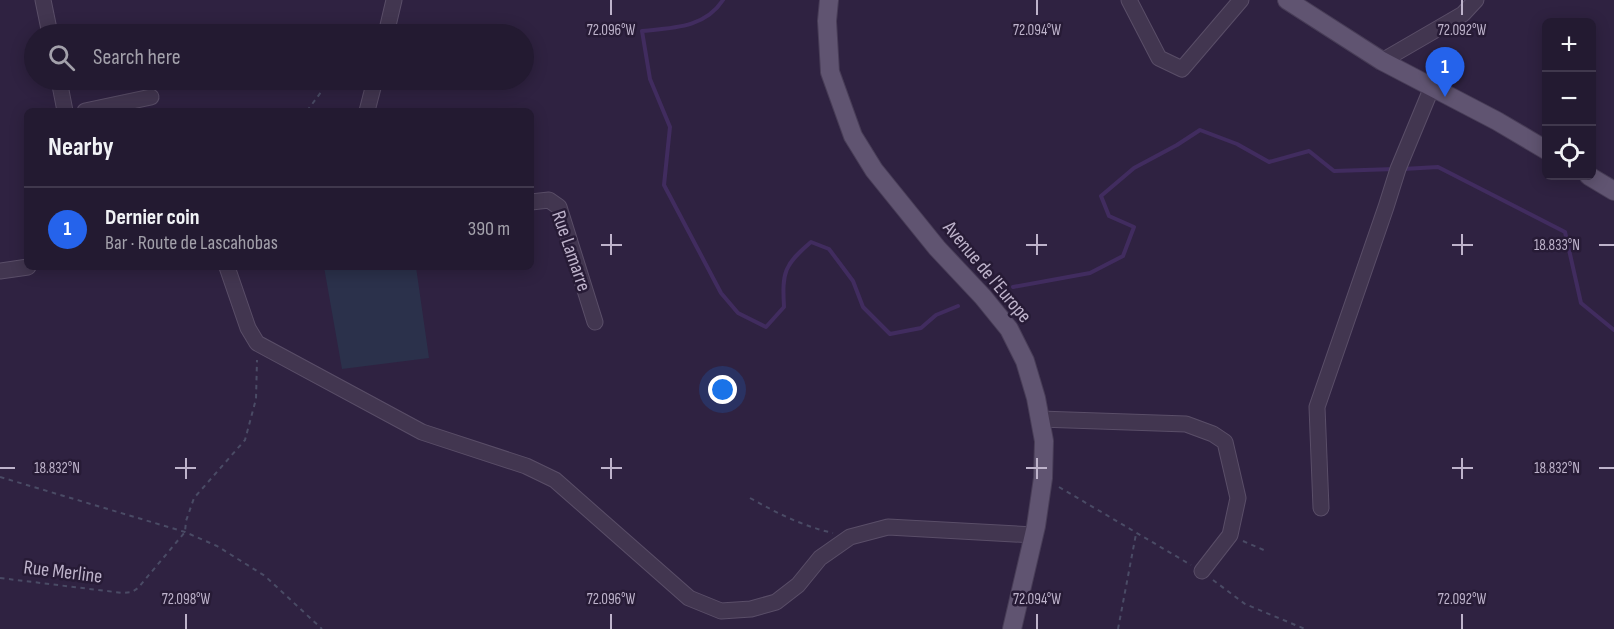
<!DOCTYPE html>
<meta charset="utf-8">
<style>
:root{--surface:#231a31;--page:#2f273d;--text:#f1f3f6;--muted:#a3a1ab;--line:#40384d;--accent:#2563eb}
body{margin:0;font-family:"Sofia Sans Condensed",sans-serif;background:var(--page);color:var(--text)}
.controls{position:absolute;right:18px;top:18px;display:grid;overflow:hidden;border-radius:9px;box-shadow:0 3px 15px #0003}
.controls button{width:54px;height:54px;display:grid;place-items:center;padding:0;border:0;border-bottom:2px solid var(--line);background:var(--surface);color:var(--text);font:30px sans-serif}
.you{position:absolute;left:723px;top:390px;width:21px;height:21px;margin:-15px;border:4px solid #fff;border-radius:50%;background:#1a73e8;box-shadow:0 0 0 9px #1a73e833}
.badge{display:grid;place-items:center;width:39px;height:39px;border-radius:50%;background:var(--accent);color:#fff;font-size:20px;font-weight:700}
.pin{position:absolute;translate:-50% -50px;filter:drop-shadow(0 2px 3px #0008)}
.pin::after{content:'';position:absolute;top:32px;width:21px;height:18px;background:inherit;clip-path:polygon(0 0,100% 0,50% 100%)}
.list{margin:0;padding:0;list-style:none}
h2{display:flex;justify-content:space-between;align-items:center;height:78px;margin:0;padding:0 24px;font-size:26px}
h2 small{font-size:20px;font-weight:400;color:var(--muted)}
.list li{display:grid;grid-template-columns:39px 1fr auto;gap:18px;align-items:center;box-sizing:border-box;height:84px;padding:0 24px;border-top:2px solid var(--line)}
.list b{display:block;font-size:22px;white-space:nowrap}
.list p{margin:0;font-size:20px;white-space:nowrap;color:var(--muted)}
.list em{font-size:20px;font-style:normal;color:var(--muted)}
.icon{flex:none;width:33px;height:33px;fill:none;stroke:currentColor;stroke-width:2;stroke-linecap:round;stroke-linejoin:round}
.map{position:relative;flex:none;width:1614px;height:629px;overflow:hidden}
.search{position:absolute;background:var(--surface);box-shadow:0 3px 15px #0003;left:24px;top:24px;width:510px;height:66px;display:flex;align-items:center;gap:15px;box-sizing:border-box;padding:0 21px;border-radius:33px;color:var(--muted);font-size:22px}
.panel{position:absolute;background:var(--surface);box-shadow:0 3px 15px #0003;left:24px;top:108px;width:510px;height:162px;border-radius:9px}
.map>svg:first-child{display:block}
</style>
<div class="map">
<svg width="1614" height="629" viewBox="0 0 1614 629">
<rect width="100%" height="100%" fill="#2f2241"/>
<path fill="#2b314b" d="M 324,267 L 416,267 L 429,358 L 342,369 Z"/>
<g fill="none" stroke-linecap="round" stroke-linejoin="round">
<g stroke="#412c5f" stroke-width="4">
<path d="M 723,0 C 705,28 673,28 642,31 L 650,79 L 670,127 L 664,185 L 721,293 L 738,313 L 766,327 L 784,307 C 782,272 784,265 811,242 L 829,249 L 853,281 L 863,307 L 890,334 L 921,328 L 936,315 L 958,306"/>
<path d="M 1403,169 L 1438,167 L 1565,232 L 1581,303 L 1614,330"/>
<path d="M 1013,287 L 1090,273 L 1123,256 L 1134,227 L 1109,216 L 1101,196 L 1134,168 L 1177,145 L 1200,130 L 1237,144 L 1269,162 L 1309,151 L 1334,171 L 1395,169"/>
</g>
<g stroke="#5a4e68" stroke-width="17">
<g id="minor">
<path d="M 43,0 L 50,34"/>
<path d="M 1129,0 L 1159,58 L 1182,69 L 1241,0"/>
<path d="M 386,34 L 394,0"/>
<path d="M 1382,61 L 1463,14 L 1476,0"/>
<path d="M 59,80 L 65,111"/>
<path d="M 85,111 L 151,97"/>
<path d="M 367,111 L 375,80"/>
<path d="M 531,202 L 549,200 L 559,207 L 595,322"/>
<path d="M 227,267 L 248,328 L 257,343 L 422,432 L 526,466 L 555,480 L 689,598 L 721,611 L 751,609 L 776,602 L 798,585 L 820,558 L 850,537 L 888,527 L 1034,535"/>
<path d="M 0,271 L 28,267"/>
<path d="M 1040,419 L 1186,424 L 1213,434 L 1225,442 L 1238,498 L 1230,535 L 1202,571"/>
<path d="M 1321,508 L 1317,407 L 1386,207 L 1398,169 L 1432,87"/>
</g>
</g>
<g stroke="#483d57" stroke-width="20">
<g id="major">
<path d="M 829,0 L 827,21 L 830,72 L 853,136 L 874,170 L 937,248 L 983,297 L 1009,329 L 1025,361 L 1036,398 L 1044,441 L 1043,478 L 1036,526 L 1012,629"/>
<path d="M 1287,0 L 1382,61 L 1497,121 L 1546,150"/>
<path d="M 1589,176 L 1614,191"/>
</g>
</g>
<g stroke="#4a4b65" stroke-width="2" stroke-dasharray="4.5 4.5" stroke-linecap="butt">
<path d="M 307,111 L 330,80"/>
<path d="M 0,477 L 185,532 L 217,546 L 265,576 L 322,629"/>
<path d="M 1059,487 L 1191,565"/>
<path d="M 750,498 C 777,513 802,526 833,533"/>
<path d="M 1243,541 L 1266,551"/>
<path d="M 0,578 L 123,593 L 132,592 L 138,588 L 185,532 L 186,521 L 194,498 L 245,440 L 256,399 L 257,360"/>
<path d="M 1213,580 L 1245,604 L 1305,629"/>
<path d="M 1118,629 L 1136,534"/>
</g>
<use href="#minor" stroke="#423650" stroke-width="15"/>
<use href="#major" stroke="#605471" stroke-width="18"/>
</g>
<path fill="none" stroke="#beb3cb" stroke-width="2" d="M 611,0 L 611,15M 1037,0 L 1037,15M 1462,0 L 1462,15M 611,234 L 611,255M 1037,234 L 1037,255M 1462,234 L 1462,255M 601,245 L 622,245M 1026,245 L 1047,245M 1452,245 L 1473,245M 1599,245 L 1614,245M 186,458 L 186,479M 611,458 L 611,479M 1037,458 L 1037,479M 1462,458 L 1462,479M 0,468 L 15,468M 175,468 L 196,468M 601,468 L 622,468M 1026,468 L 1047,468M 1452,468 L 1473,468M 1599,468 L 1614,468M 186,614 L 186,629M 611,614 L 611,629M 1037,614 L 1037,629M 1462,614 L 1462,629"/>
<g text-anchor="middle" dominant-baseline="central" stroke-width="5" stroke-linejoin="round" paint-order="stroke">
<g font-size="20" fill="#beb3cb" stroke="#271b36">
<text transform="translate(571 251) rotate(71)">Rue Lamarre</text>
<text transform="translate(987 272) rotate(50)">Avenue de l'Europe</text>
<text transform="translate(63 572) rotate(7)">Rue Merline</text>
</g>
</g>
<g font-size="15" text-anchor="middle" fill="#beb3cb" stroke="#271b36" stroke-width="5" stroke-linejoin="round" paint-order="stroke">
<text x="611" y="35">72.096°W</text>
<text x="1037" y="35">72.094°W</text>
<text x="1462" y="35">72.092°W</text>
<text x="1557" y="250">18.833°N</text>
<text x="57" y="473">18.832°N</text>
<text x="1557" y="473">18.832°N</text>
<text x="186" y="604">72.098°W</text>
<text x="611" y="604">72.096°W</text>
<text x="1037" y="604">72.094°W</text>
<text x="1462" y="604">72.092°W</text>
</g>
</svg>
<div class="controls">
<button>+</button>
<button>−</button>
<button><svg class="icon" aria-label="locate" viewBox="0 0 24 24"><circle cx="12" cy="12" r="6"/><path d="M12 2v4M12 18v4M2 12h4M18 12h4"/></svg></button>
</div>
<div class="you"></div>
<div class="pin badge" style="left:1445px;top:97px">1</div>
<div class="search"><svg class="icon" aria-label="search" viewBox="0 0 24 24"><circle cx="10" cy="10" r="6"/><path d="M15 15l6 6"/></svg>Search here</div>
<section class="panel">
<h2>Nearby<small></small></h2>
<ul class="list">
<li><span class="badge">1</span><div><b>Dernier coin</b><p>Bar · Route de Lascahobas</p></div><em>390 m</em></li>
</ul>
</section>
</div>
